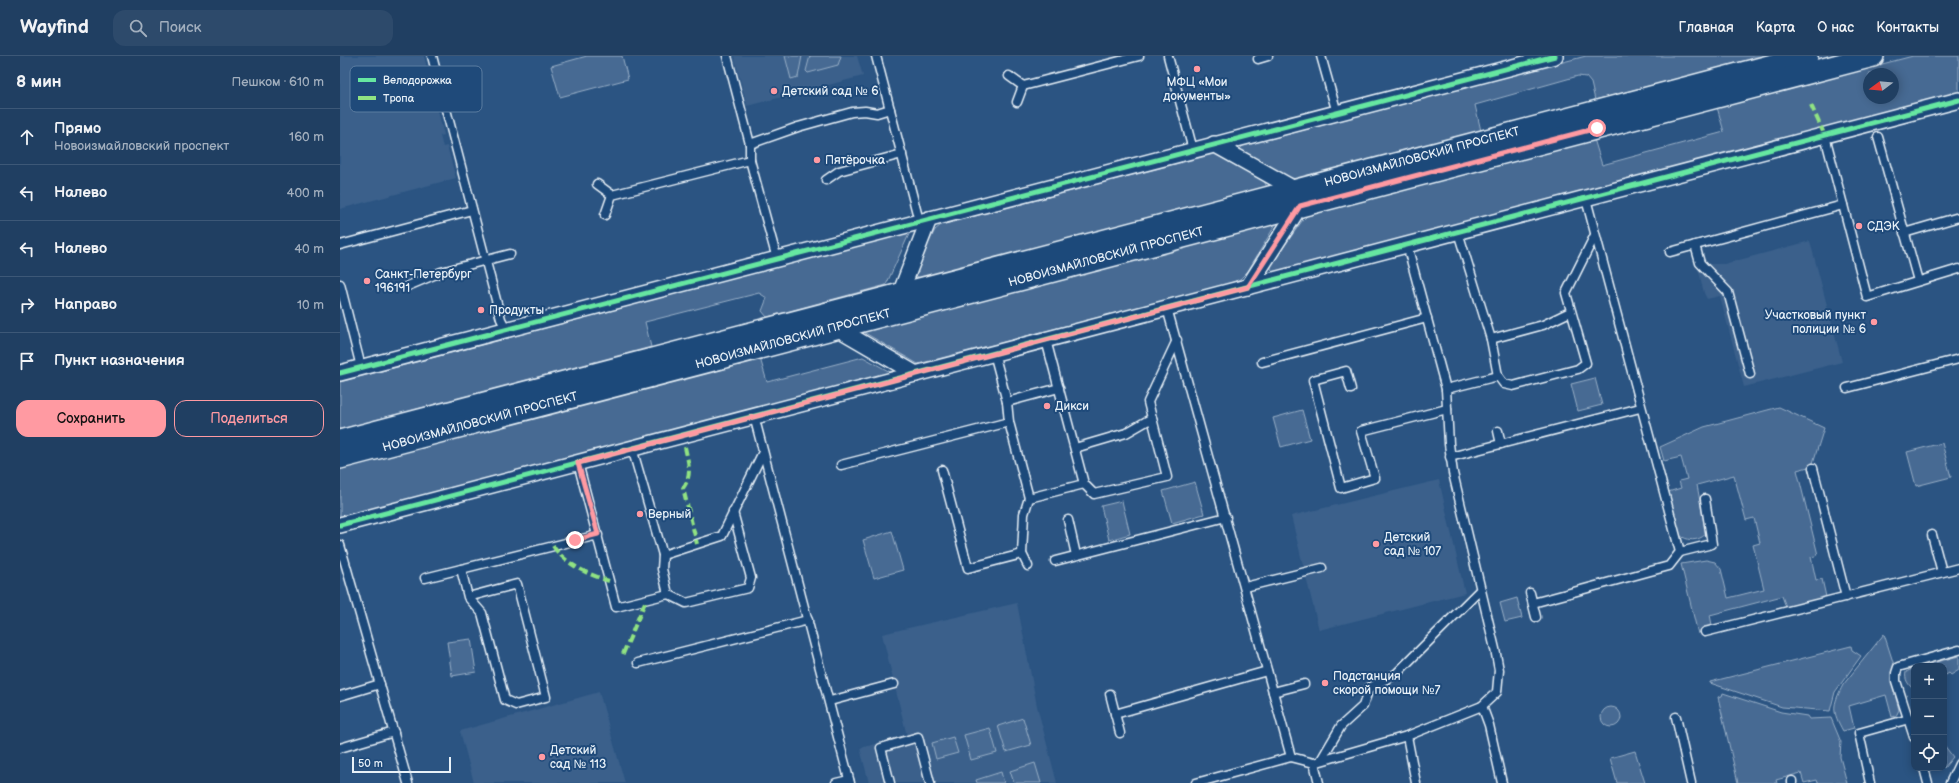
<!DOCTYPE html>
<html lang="ru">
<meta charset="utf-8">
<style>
:root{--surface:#203f62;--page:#2d4a6b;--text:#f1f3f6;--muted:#a2afbe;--line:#3d5877;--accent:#ff9aa2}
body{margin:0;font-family:"Balsamiq Sans",sans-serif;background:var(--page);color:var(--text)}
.controls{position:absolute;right:12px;bottom:12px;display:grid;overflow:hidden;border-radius:8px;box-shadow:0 2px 10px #0003}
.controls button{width:36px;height:36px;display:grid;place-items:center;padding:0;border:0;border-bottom:1px solid var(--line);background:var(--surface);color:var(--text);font:20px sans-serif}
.compass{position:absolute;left:1523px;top:12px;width:36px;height:36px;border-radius:50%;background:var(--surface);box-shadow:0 2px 10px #0003;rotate:254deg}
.scale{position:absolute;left:12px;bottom:10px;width:99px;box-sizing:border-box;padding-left:4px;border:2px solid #e8f1f8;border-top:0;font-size:11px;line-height:14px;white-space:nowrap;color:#e8f1f8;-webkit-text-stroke:3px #1f4a7a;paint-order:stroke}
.stop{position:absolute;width:12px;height:12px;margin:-9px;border:3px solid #ff9aa2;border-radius:50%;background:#fff}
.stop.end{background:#ff9aa2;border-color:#fff;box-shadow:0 1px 4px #0008}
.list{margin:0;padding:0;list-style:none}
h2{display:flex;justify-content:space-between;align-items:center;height:52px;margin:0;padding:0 16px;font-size:17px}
h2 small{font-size:13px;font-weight:400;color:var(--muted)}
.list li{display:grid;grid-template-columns:26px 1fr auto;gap:12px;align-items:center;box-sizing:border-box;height:56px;padding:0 16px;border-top:1px solid var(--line)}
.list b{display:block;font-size:15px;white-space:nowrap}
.list p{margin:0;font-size:13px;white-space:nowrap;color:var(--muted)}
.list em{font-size:13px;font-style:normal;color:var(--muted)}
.actions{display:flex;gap:8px;padding:12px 16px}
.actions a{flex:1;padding:9px 0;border:1px solid var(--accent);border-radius:12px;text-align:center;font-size:14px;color:var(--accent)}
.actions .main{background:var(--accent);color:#111}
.icon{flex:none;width:22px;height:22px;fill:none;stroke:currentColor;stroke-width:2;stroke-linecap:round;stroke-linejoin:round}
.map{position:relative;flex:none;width:1619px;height:727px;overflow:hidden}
header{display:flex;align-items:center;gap:24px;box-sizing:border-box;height:56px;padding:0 20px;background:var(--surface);border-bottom:1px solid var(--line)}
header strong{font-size:19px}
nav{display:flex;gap:22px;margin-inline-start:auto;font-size:14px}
.search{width:280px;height:36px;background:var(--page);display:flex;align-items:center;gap:10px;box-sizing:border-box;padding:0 14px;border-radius:12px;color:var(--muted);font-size:15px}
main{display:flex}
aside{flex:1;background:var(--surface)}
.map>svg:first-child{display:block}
</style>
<header>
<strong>Wayfind</strong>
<div class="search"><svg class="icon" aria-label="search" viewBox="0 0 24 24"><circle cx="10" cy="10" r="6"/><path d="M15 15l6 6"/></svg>Поиск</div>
<nav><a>Главная</a><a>Карта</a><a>О нас</a><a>Контакты</a></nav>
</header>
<main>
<aside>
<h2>8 мин<small>Пешком · 610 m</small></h2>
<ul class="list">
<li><svg class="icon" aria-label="ahead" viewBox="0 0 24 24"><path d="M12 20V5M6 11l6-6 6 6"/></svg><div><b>Прямо</b><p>Новоизмайловский проспект</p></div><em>160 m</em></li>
<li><svg class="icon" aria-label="left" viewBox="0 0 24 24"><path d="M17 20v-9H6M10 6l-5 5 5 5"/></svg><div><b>Налево</b></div><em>400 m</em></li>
<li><svg class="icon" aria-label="left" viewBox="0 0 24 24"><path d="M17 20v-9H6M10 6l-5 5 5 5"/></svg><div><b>Налево</b></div><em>40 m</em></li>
<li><svg class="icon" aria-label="right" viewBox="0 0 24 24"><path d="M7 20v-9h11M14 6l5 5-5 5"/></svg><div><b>Направо</b></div><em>10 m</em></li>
<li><svg class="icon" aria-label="arrive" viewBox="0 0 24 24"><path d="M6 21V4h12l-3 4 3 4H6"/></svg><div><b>Пункт назначения</b></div></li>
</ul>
<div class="actions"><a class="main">Сохранить</a><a>Поделиться</a></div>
</aside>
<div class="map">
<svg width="1619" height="727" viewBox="0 0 1619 727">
<rect width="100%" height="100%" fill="#2b5482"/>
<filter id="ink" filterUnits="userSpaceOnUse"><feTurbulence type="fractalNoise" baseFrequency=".025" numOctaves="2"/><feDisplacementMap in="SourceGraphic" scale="8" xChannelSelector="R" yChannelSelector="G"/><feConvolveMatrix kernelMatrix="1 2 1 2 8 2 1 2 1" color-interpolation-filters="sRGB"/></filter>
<g filter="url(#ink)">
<g fill="#3a608b">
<path d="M 0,0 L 84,0 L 104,79 L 100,80 L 103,91 L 107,90 L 116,122 L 0,153 Z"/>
<path d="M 394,0 L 517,0 L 523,20 L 407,50 Z"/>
<path d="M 1470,185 L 1502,306 L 1404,331 L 1380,240 L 1367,243 L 1364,237 L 1357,208 L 1384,208 Z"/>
<path d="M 1099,424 L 1125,537 L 979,574 L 951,460 Z"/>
<path d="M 677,547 L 697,650 L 717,727 L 529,727 L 520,692 L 567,680 L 542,578 Z"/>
<path d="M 259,636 L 285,727 L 134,727 L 120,675 Z"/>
</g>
<g fill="#476b93" stroke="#98aec6" fill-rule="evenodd">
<path d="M 247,0 L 282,0 L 288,23 L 220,41 L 211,10 Z"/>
<path d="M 445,0 L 462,0 L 458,21 L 451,23 Z"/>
<path d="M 470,0 L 501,0 L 498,9 L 468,17 L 466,15 Z"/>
<path d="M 1246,0 L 1425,0 L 1255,44 L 1251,27 L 1246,21 L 1238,20 L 1135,49 L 1141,75 L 956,123 L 948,121 L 901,95 L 900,93 L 903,90 Z"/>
<path d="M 1573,0 L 1619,0 L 1619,38 L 935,217 L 931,213 L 931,209 L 962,165 L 968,159 L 1254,83 L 1262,109 L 1384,76 L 1377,51 ZM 1529,18 L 1553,18 L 1553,42 L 1529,42 Z"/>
<path d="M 874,98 L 924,125 L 927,131 L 581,223 L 574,218 L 574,215 L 595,174 L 601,169 Z"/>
<path d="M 937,166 L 908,215 L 900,223 L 888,228 L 578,308 L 520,274 Z"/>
<path d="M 570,176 L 546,229 L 427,261 L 422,255 L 427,242 L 419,237 L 305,266 L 311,291 L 0,373 L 0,326 Z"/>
<path d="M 523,301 L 552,317 L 0,462 L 0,413 L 420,302 L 427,326 Z"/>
<path d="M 1255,322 L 1262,349 L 1238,355 L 1231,328 Z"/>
<path d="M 1439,351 L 1484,372 L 1472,410 L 1457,414 L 1478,499 L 1471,501 L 1476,524 L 1482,523 L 1486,541 L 1446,551 L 1442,540 L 1370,559 L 1372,569 L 1363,571 L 1363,574 L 1358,578 L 1341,508 L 1366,504 L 1375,506 L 1381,513 L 1388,542 L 1424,533 L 1413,489 L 1420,487 L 1414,462 L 1406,464 L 1394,419 L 1357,429 L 1366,478 C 1357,486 1348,485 1339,479 L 1328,436 L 1341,432 L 1339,425 L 1347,423 L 1341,401 L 1324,405 L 1320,391 L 1364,371 Z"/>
<path d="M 962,354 L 970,383 L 941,391 L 933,362 Z"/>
<path d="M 1602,387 L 1611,421 L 1576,430 L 1567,396 Z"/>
<path d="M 855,426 L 864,458 L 832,467 L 823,435 Z"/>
<path d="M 782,445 L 790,478 L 769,484 L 761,450 Z"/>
<path d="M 552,475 L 563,514 L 534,522 L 523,484 Z"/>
<path d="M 1177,542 L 1182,562 L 1165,566 L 1160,547 Z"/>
<path d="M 1544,578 L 1554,609 L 1551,623 L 1559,654 L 1556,660 L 1552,661 L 1546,639 L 1509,650 L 1514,672 L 1503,675 C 1492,655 1492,650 1503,629 Z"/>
<path d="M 131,583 L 136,616 L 112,620 L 107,586 Z"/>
<path d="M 1511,590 L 1512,594 L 1521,600 L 1495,636 L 1490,655 L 1442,651 L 1370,627 L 1370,626 Z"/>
<path d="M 1619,600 L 1619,614 L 1611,619 L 1609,617 L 1604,620 L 1604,610 L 1581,610 Z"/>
<path d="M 1574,612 L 1574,634 C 1569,629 1564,624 1566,616 Z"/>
<path d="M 1383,637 L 1441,656 L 1467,660 L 1469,663 L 1491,662 L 1501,686 L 1500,701 L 1507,727 L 1478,727 L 1477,724 L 1464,727 L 1461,717 L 1436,724 L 1437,727 L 1398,727 L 1378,641 L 1382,640 Z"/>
<circle cx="1271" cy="661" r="10"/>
<path d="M 683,662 L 691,689 L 666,696 L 658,670 Z"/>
<path d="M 650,672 L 657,697 L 631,704 L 624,679 Z"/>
<path d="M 613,681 L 618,697 L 596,703 L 592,687 Z"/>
<path d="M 1604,689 L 1613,701 L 1604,712 Z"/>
<path d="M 1295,695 L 1305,727 L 1277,727 L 1270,702 Z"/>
<path d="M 695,707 L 701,727 L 674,727 L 670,715 Z"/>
<path d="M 661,716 L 664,727 L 637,727 L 636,724 Z"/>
</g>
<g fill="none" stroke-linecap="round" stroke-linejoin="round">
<g stroke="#e8f1f8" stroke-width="11">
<g id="lane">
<path d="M 92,0 L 161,263 L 166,273"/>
<path d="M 387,0 L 410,88 L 410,104 L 437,203"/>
<path d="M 536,0 L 579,165"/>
<path d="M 828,0 L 853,94"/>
<path d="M 981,0 L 997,57"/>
<path d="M 918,3 L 928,0"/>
<path d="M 669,20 L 683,30 L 799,0"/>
<path d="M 677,46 L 683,30"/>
<path d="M 1485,80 L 1527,241 L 1619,213"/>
<path d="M 1538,81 L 1578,225"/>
<path d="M 410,88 L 458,71 L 512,56 L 525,55 L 537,57 L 550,53"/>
<path d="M 486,124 L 499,115 L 562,98"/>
<path d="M 257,128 L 272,139"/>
<path d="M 265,159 L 272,139 L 410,104"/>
<path d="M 1118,176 L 1151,283 L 1158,320 L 1164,328 L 1173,330 L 1238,313 L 1246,307 L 1226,237 L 1255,179"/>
<path d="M 1564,177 L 1619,161"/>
<path d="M 0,189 L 132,154"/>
<path d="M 1355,189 L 1360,207 L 1388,236 L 1410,318"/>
<path d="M 1330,196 L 1503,149"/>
<path d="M 0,228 L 21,311"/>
<path d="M 68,230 L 101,216 L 170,198"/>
<path d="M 827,252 L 951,701"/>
<path d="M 1151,283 L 1203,269 L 1230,256"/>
<path d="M 654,297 L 667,346 L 669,366 L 689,442 L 744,428 L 706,284"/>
<path d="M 922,306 L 1087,262"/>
<path d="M 1507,332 L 1619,303"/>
<path d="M 1011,333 L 1006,315 L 973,324 L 1001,432 L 1035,422 L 1021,375 L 1107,353"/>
<path d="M 1106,333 L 1158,320"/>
<path d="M 667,346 L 719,332"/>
<path d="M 414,360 L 510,727"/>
<path d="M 812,362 L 808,346 L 837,284"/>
<path d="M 1158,375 L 1161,388"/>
<path d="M 292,392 L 323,499 L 382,480 L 423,396"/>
<path d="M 735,392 L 786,377 L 812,362 L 827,421 L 754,438 L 744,428"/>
<path d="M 1110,401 L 1300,352"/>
<path d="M 238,407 L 276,551 L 328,538 L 346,547 L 408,532 L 411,522 L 393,456"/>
<path d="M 501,409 L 669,366"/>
<path d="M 1473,412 L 1506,541"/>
<path d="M 602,414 L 628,512 L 682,498"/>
<path d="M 728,464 L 736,499"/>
<path d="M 1592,479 L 1602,516"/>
<path d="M 0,489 L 68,727"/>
<path d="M 1340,496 L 1372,488 L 1365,443"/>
<path d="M 323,499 L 322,513 L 328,538"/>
<path d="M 715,505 L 886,461"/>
<path d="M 688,510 L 682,498 L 684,458 L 689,442"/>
<path d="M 121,513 L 128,541 L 142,557 L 165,644 L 176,649 L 206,641 L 177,528 L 128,541"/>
<path d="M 85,522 L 258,479"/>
<path d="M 905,531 L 982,512"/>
<path d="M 1190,537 L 1196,561"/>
<path d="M 1193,547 L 1329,510 L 1340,496 L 1246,143"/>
<path d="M 1365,576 L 1619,512"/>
<path d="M 298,607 L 468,564"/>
<path d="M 933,636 L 964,628"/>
<path d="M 770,638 L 780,677"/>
<path d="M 0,640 L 40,628"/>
<path d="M 490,645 L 554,628"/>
<path d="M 1142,650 L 1149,669 L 1162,727"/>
<path d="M 775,658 L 927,615"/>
<path d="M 1336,661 L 1351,727"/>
<path d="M 1067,680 L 1076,727"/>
<path d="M 1574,681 L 1556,625 L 1556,617 L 1558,611 L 1619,594"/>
<path d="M 0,692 L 54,676"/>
<path d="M 981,704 L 1001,670 L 1023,650 L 1029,632 L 1056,618 L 1140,534"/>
<path d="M 974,707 L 979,727"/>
<path d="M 1584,712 L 1588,727"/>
<path d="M 1452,725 L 1452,727"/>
<path d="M 496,727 L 509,724"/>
<path d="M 550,727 L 541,692 L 578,681 L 590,727"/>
<path d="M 856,727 L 951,701 L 974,707 L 1067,680 L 1142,650 L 1157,636 L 1159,614 L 1155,593 L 1113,417 L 1109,388 L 1106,333 L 1067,189"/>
<path d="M 1530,727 L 1519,677 L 1569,663"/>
<path d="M 1610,727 L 1619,708"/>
</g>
</g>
<g stroke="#e8f1f8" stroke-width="18">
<g id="street">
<path d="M 874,88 L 956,134 L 960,150 L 908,231"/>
<path d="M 561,246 L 560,238 L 589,163"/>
<path d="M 495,267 L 497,272 L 576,318"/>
<path d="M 0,317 L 1215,0"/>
<path d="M 0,469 L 1619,44"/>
</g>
</g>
<g stroke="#e8f1f8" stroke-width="24">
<g id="secondary">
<path d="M 0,385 L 1467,0"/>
<path d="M 0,402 L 1533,0"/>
</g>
</g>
<use href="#lane" stroke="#1f4a7a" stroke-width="8"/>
<use href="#street" stroke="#1f4a7a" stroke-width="15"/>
<use href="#secondary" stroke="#1f4a7a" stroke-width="21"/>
<g stroke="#91e382" stroke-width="4" stroke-dasharray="8 4" stroke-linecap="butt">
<path d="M 1471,49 L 1485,80"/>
<path d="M 345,391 C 348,406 353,419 343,432 L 357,488"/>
<path d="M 213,490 C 225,508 249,519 269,525"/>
<path d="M 283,598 L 306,544"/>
</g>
<g stroke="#1f4a7a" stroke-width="8">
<g id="cycleway">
<path d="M 0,317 L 1215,0"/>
<path d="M 0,469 L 1619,44"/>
</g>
</g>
<use href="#cycleway" stroke="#66e7a1" stroke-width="5"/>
</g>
</g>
<g fill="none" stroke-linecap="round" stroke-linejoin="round" filter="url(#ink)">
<path stroke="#ff9aa2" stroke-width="5" d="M 235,484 L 258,478 L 238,407 L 908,231 L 960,150 L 1257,72"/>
</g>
<g fill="#ff9aa2" stroke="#1f4a7a" stroke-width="1.5">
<circle cx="857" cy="13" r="4"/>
<circle cx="434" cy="35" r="4"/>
<circle cx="477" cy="104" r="4"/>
<circle cx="1519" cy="170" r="4"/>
<circle cx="27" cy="225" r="4"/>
<circle cx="141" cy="254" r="4"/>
<circle cx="1534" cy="266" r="4"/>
<circle cx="707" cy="350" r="4"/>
<circle cx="300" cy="458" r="4"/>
<circle cx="1036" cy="488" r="4"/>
<circle cx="985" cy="627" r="4"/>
<circle cx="202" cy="701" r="4"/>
</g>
<g text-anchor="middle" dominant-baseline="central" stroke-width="4" stroke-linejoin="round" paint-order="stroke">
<g font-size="12" fill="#e8f1f8" stroke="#1f4a7a" text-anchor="start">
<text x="857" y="26" text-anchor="middle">МФЦ «Мои<tspan x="857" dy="14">документы»</tspan></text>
<text x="442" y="35">Детский сад № 6</text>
<text x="485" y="104">Пятёрочка</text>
<text x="1527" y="170">СДЭК</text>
<text x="35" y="218">Санкт-Петербург<tspan x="35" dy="14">196191</tspan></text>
<text x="149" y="254">Продукты</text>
<text x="1526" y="259" text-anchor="end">Участковый пункт<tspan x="1526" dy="14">полиции № 6</tspan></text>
<text x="715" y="350">Дикси</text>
<text x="308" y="458">Верный</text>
<text x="1044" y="481">Детский<tspan x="1044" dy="14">сад № 107</tspan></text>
<text x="993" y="620">Подстанция<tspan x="993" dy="14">скорой помощи №7</tspan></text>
<text x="210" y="694">Детский<tspan x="210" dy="14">сад № 113</tspan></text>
</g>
<g font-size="12" fill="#e8f1f8" stroke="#1f4a7a">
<text transform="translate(1082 101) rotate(-15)">НОВОИЗМАЙЛОВСКИЙ ПРОСПЕКТ</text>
<text transform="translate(766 201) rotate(-15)">НОВОИЗМАЙЛОВСКИЙ ПРОСПЕКТ</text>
<text transform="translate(453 283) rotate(-15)">НОВОИЗМАЙЛОВСКИЙ ПРОСПЕКТ</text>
<text transform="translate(140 366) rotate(-15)">НОВОИЗМАЙЛОВСКИЙ ПРОСПЕКТ</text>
</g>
</g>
<rect x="10" y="10" width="132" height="46" rx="6" fill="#1f4a7a" stroke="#5b7ca0" stroke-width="1"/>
<rect x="18" y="22" width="18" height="4" fill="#66e7a1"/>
<rect x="18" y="40" width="18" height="4" fill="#91e382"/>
<g font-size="11" fill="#e8f1f8">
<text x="43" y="28">Велодорожка</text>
<text x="43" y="46">Тропа</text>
</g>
</svg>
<div class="controls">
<button>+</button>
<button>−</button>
<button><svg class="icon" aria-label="locate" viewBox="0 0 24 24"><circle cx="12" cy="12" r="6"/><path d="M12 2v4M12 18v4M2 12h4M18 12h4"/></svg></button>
</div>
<svg class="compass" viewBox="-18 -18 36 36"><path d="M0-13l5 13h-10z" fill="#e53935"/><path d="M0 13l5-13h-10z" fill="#a2afbe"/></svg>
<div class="scale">50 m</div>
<div class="stop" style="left:1257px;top:72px"></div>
<div class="stop end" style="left:235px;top:484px"></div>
</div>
</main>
